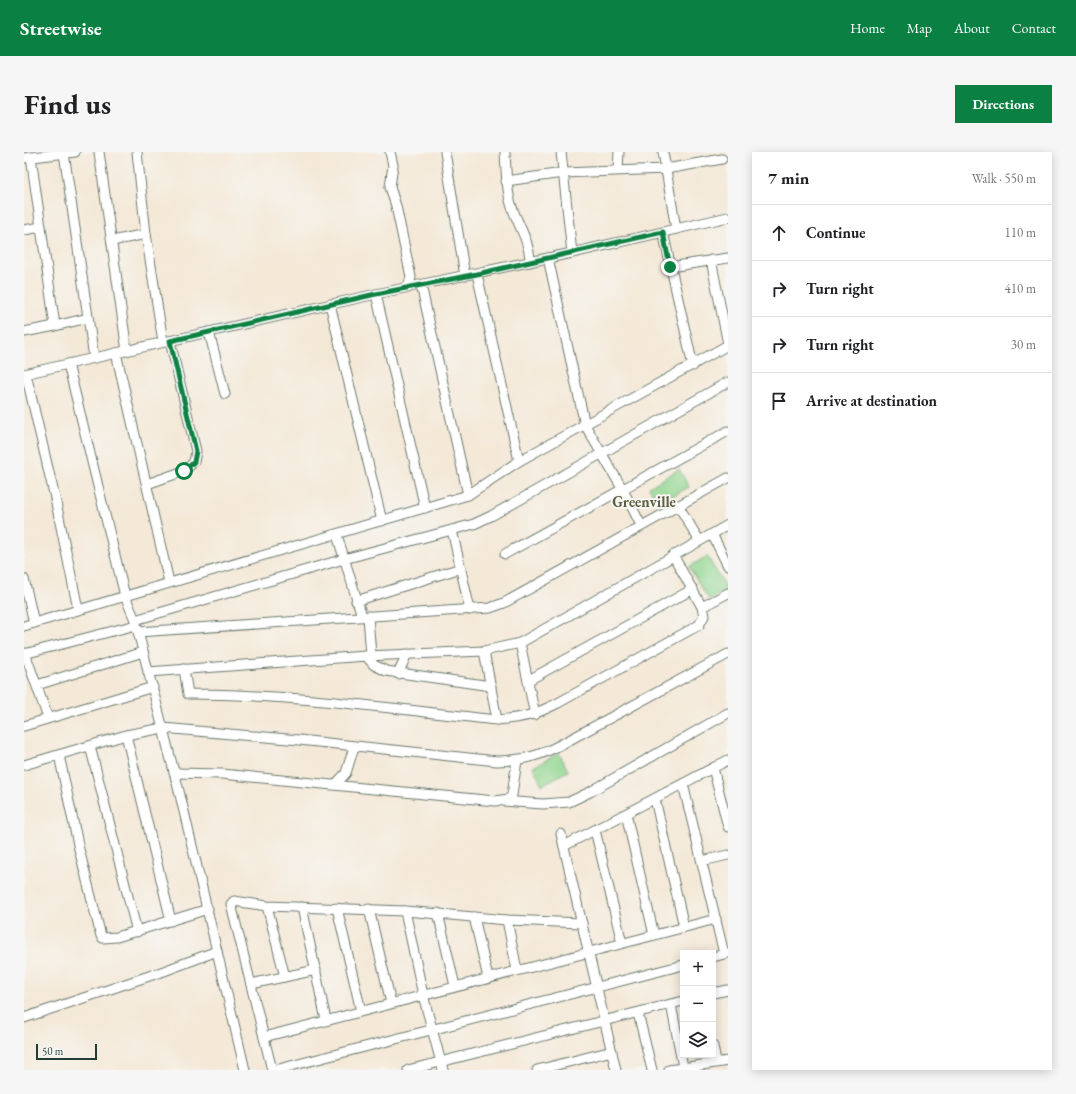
<!DOCTYPE html>
<meta charset="utf-8">
<style>
:root{--surface:#fff;--page:#f6f6f6;--text:#202124;--muted:#757577;--line:#e0e0e0;--accent:#0b8043}
body{margin:0;font-family:"EB Garamond",serif;background:var(--page);color:var(--text)}
.controls{position:absolute;right:12px;bottom:12px;display:grid;overflow:hidden;border-radius:0px;box-shadow:0 2px 10px #0003}
.controls button{width:36px;height:36px;display:grid;place-items:center;padding:0;border:0;border-bottom:1px solid var(--line);background:var(--surface);color:var(--text);font:20px sans-serif}
.scale{position:absolute;left:12px;bottom:10px;width:61px;box-sizing:border-box;padding-left:4px;border:2px solid #1f3d34;border-top:0;font-size:11px;line-height:14px;white-space:nowrap;color:#1f3d34;-webkit-text-stroke:3px #f6f6f2;paint-order:stroke}
.stop{position:absolute;width:12px;height:12px;margin:-9px;border:3px solid #0b8043;border-radius:50%;background:#fff}
.stop.end{background:#0b8043;border-color:#fff;box-shadow:0 1px 4px #0008}
.list{margin:0;padding:0;list-style:none}
h2{display:flex;justify-content:space-between;align-items:center;height:52px;margin:0;padding:0 16px;font-size:17px}
h2 small{font-size:13px;font-weight:400;color:var(--muted)}
.list li{display:grid;grid-template-columns:26px 1fr auto;gap:12px;align-items:center;box-sizing:border-box;height:56px;padding:0 16px;border-top:1px solid var(--line)}
.list b{display:block;font-size:15px;white-space:nowrap}
.list em{font-size:13px;font-style:normal;color:var(--muted)}
.icon{flex:none;width:22px;height:22px;fill:none;stroke:currentColor;stroke-width:2;stroke-linecap:round;stroke-linejoin:round}
.map{position:relative;flex:none;width:704px;height:918px;overflow:hidden;border-radius:0px}
header{display:flex;align-items:center;gap:24px;box-sizing:border-box;height:56px;padding:0 20px;background:var(--accent);color:#fff}
header strong{font-size:19px}
nav{display:flex;gap:22px;margin-inline-start:auto;font-size:14px}
.intro{display:flex;align-items:center;justify-content:space-between;box-sizing:border-box;height:96px;padding:0 24px}
h1{margin:0;font-size:28px}
.button{padding:10px 18px;border-radius:0px;background:var(--accent);color:#fff;font-size:14px;font-weight:700}
main{display:flex;gap:24px;padding:0 24px}
aside{flex:1;background:var(--surface);border-radius:0px;box-shadow:0 2px 10px #0003}
.map>svg:first-child{display:block}
</style>
<header>
<strong>Streetwise</strong>
<nav><a>Home</a><a>Map</a><a>About</a><a>Contact</a></nav>
</header>
<div class="intro"><h1>Find us</h1><a class="button">Directions</a></div>
<main>
<div class="map">
<svg width="704" height="918" viewBox="0 0 704 918">
<rect width="100%" height="100%" fill="#f6f6f2"/>
<filter id="ink" filterUnits="userSpaceOnUse"><feTurbulence type="fractalNoise" baseFrequency=".025" numOctaves="2"/><feDisplacementMap in="SourceGraphic" scale="8" xChannelSelector="R" yChannelSelector="G"/><feConvolveMatrix kernelMatrix="1 2 1 2 8 2 1 2 1" color-interpolation-filters="sRGB"/></filter>
<filter id="wash" filterUnits="userSpaceOnUse"><feTurbulence type="fractalNoise" baseFrequency=".012" numOctaves="4" result="noise"/><feDisplacementMap in="SourceGraphic" scale="16" xChannelSelector="R" yChannelSelector="G"/><feGaussianBlur stdDeviation="0.9" result="paint"/><feColorMatrix in="noise" values="0 0 0 0 0 0 0 0 0 0 0 0 0 0 0 0 0 1.4 0 .05"/><feComposite in="paint" operator="in"/></filter>
<g filter="url(#wash)">
<rect width="100%" height="100%" fill="#f4e8d7"/>
<g fill="#91d68f" stroke="#588a62">
<path d="M 655,317 L 665,335 L 634,352 L 625,335 Z"/>
<path d="M 683,404 L 703,437 L 685,448 L 665,415 Z"/>
<path d="M 535,601 L 544,619 L 518,633 L 509,615 Z"/>
</g>
</g>
<g filter="url(#ink)">
<g fill="none" stroke-linecap="round" stroke-linejoin="round">
<g stroke="#6a796d" stroke-width="11">
<g id="street">
<path d="M 75,0 L 103,199"/>
<path d="M 113,0 L 122,82 L 139,190"/>
<path d="M 366,0 L 369,13 L 366,35 L 372,54 L 387,125 L 384,136"/>
<path d="M 421,0 L 441,124"/>
<path d="M 481,0 C 482,17 482,35 487,52 C 493,72 506,89 506,110"/>
<path d="M 537,0 L 548,101"/>
<path d="M 639,0 L 652,77"/>
<path d="M 40,1 L 70,206"/>
<path d="M 7,5 L 31,174 L 64,166"/>
<path d="M 0,6 L 51,0"/>
<path d="M 594,17 L 595,0"/>
<path d="M 482,29 L 539,21 L 642,17 L 698,7"/>
<path d="M 0,78 L 17,75"/>
<path d="M 639,80 L 669,214"/>
<path d="M 88,89 L 122,82"/>
<path d="M 524,106 L 561,273 L 599,338 L 617,373"/>
<path d="M 687,108 L 704,192"/>
<path d="M 646,115 L 704,106"/>
<path d="M 453,122 L 495,309"/>
<path d="M 397,133 L 444,343"/>
<path d="M 352,142 L 401,356"/>
<path d="M 306,152 L 358,369"/>
<path d="M 0,180 L 31,174"/>
<path d="M 185,180 L 201,242"/>
<path d="M 92,201 L 145,430"/>
<path d="M 44,212 L 101,444 L 111,468 L 157,647 L 221,918"/>
<path d="M 0,222 L 352,142 L 548,101 L 704,65"/>
<path d="M 2,222 L 31,346 L 54,457"/>
<path d="M 123,332 L 160,319 L 170,310 L 172,299 L 146,189"/>
<path d="M 654,353 L 675,388"/>
<path d="M 428,378 L 446,458"/>
<path d="M 688,382 L 704,414"/>
<path d="M 313,383 L 338,464"/>
<path d="M 481,402 L 704,279"/>
<path d="M 649,403 L 678,455"/>
<path d="M 0,427 L 10,471"/>
<path d="M 332,449 L 437,416"/>
<path d="M 344,464 L 347,504"/>
<path d="M 111,468 L 320,407 L 450,372 L 467,364 L 704,230"/>
<path d="M 0,474 L 444,343 L 495,309 L 704,193"/>
<path d="M 114,480 L 466,456 L 480,451 L 704,326"/>
<path d="M 496,491 L 511,563"/>
<path d="M 460,499 L 473,568"/>
<path d="M 1,501 L 24,566"/>
<path d="M 0,502 L 112,473"/>
<path d="M 342,504 L 350,513 L 362,519 L 467,534"/>
<path d="M 160,517 L 164,542 C 267,542 370,557 473,568 C 500,566 510,563 534,551 L 675,473 L 680,464 L 678,455 L 704,441"/>
<path d="M 124,520 L 342,504 L 460,499 L 496,491 L 704,373"/>
<path d="M 374,522 L 383,502"/>
<path d="M 505,528 L 669,437"/>
<path d="M 13,533 L 119,500"/>
<path d="M 0,574 L 129,535"/>
<path d="M 102,583 L 147,769"/>
<path d="M 66,594 L 113,780"/>
<path d="M 35,603 L 55,697 L 77,784 L 79,786 L 93,785 L 184,757"/>
<path d="M 0,613 L 102,583 L 139,576 L 275,588 L 473,609 C 499,608 513,605 536,593 L 704,502"/>
<path d="M 689,616 L 704,675"/>
<path d="M 150,621 L 198,622 L 471,649 L 485,647 L 488,643 L 493,608"/>
<path d="M 312,632 L 322,621 L 330,595"/>
<path d="M 659,632 L 700,802"/>
<path d="M 631,647 L 660,775"/>
<path d="M 479,649 L 519,652 L 545,650 L 566,640 L 704,561"/>
<path d="M 602,662 L 630,783"/>
<path d="M 571,678 L 598,791"/>
<path d="M 537,682 L 592,918"/>
<path d="M 540,694 L 704,608"/>
<path d="M 678,709 L 704,703"/>
<path d="M 243,754 L 261,825"/>
<path d="M 278,755 L 302,868"/>
<path d="M 313,756 L 337,859"/>
<path d="M 345,757 L 367,851"/>
<path d="M 381,759 L 399,843 L 419,918"/>
<path d="M 414,761 L 431,834"/>
<path d="M 450,765 L 464,826"/>
<path d="M 483,768 L 493,818"/>
<path d="M 689,805 L 704,801"/>
<path d="M 227,832 L 292,818"/>
<path d="M 689,841 L 704,838"/>
<path d="M 647,852 L 659,915"/>
<path d="M 614,861 L 628,918"/>
<path d="M 0,866 L 140,819 L 193,799"/>
<path d="M 240,885 L 692,767"/>
<path d="M 689,894 L 692,910"/>
<path d="M 248,918 L 208,756 L 207,752 L 210,749 L 243,754 L 381,759 L 483,768 L 558,771"/>
<path d="M 251,918 L 659,813"/>
<path d="M 384,918 L 659,849"/>
<path d="M 513,918 L 588,899"/>
<path d="M 645,918 L 704,909"/>
</g>
</g>
<use href="#street" stroke="#fff" stroke-width="9"/>
</g>
</g>
<g fill="none" stroke-linecap="round" stroke-linejoin="round" filter="url(#ink)">
<path stroke="#0b8043" stroke-width="5" d="M 160,319 L 170,310 L 172,299 L 146,189 L 352,142 L 453,122 L 639,80 L 646,115"/>
</g>
<g text-anchor="middle" dominant-baseline="central" stroke-width="4" stroke-linejoin="round" paint-order="stroke">
<g font-size="15" font-weight="bold" fill="#5e5e41" stroke="#f6f6f2">
<text x="620" y="349">Greenville</text>
</g>
</g>
</svg>
<div class="controls">
<button>+</button>
<button>−</button>
<button><svg class="icon" aria-label="layers" viewBox="0 0 24 24"><path d="M12 4l9 5-9 5-9-5zM3 14l9 5 9-5"/></svg></button>
</div>
<div class="scale">50 m</div>
<div class="stop" style="left:160px;top:319px"></div>
<div class="stop end" style="left:646px;top:115px"></div>
</div>
<aside>
<h2>7 min<small>Walk · 550 m</small></h2>
<ul class="list">
<li><svg class="icon" aria-label="ahead" viewBox="0 0 24 24"><path d="M12 20V5M6 11l6-6 6 6"/></svg><div><b>Continue</b></div><em>110 m</em></li>
<li><svg class="icon" aria-label="right" viewBox="0 0 24 24"><path d="M7 20v-9h11M14 6l5 5-5 5"/></svg><div><b>Turn right</b></div><em>410 m</em></li>
<li><svg class="icon" aria-label="right" viewBox="0 0 24 24"><path d="M7 20v-9h11M14 6l5 5-5 5"/></svg><div><b>Turn right</b></div><em>30 m</em></li>
<li><svg class="icon" aria-label="arrive" viewBox="0 0 24 24"><path d="M6 21V4h12l-3 4 3 4H6"/></svg><div><b>Arrive at destination</b></div></li>
</ul>
</aside>
</main>
